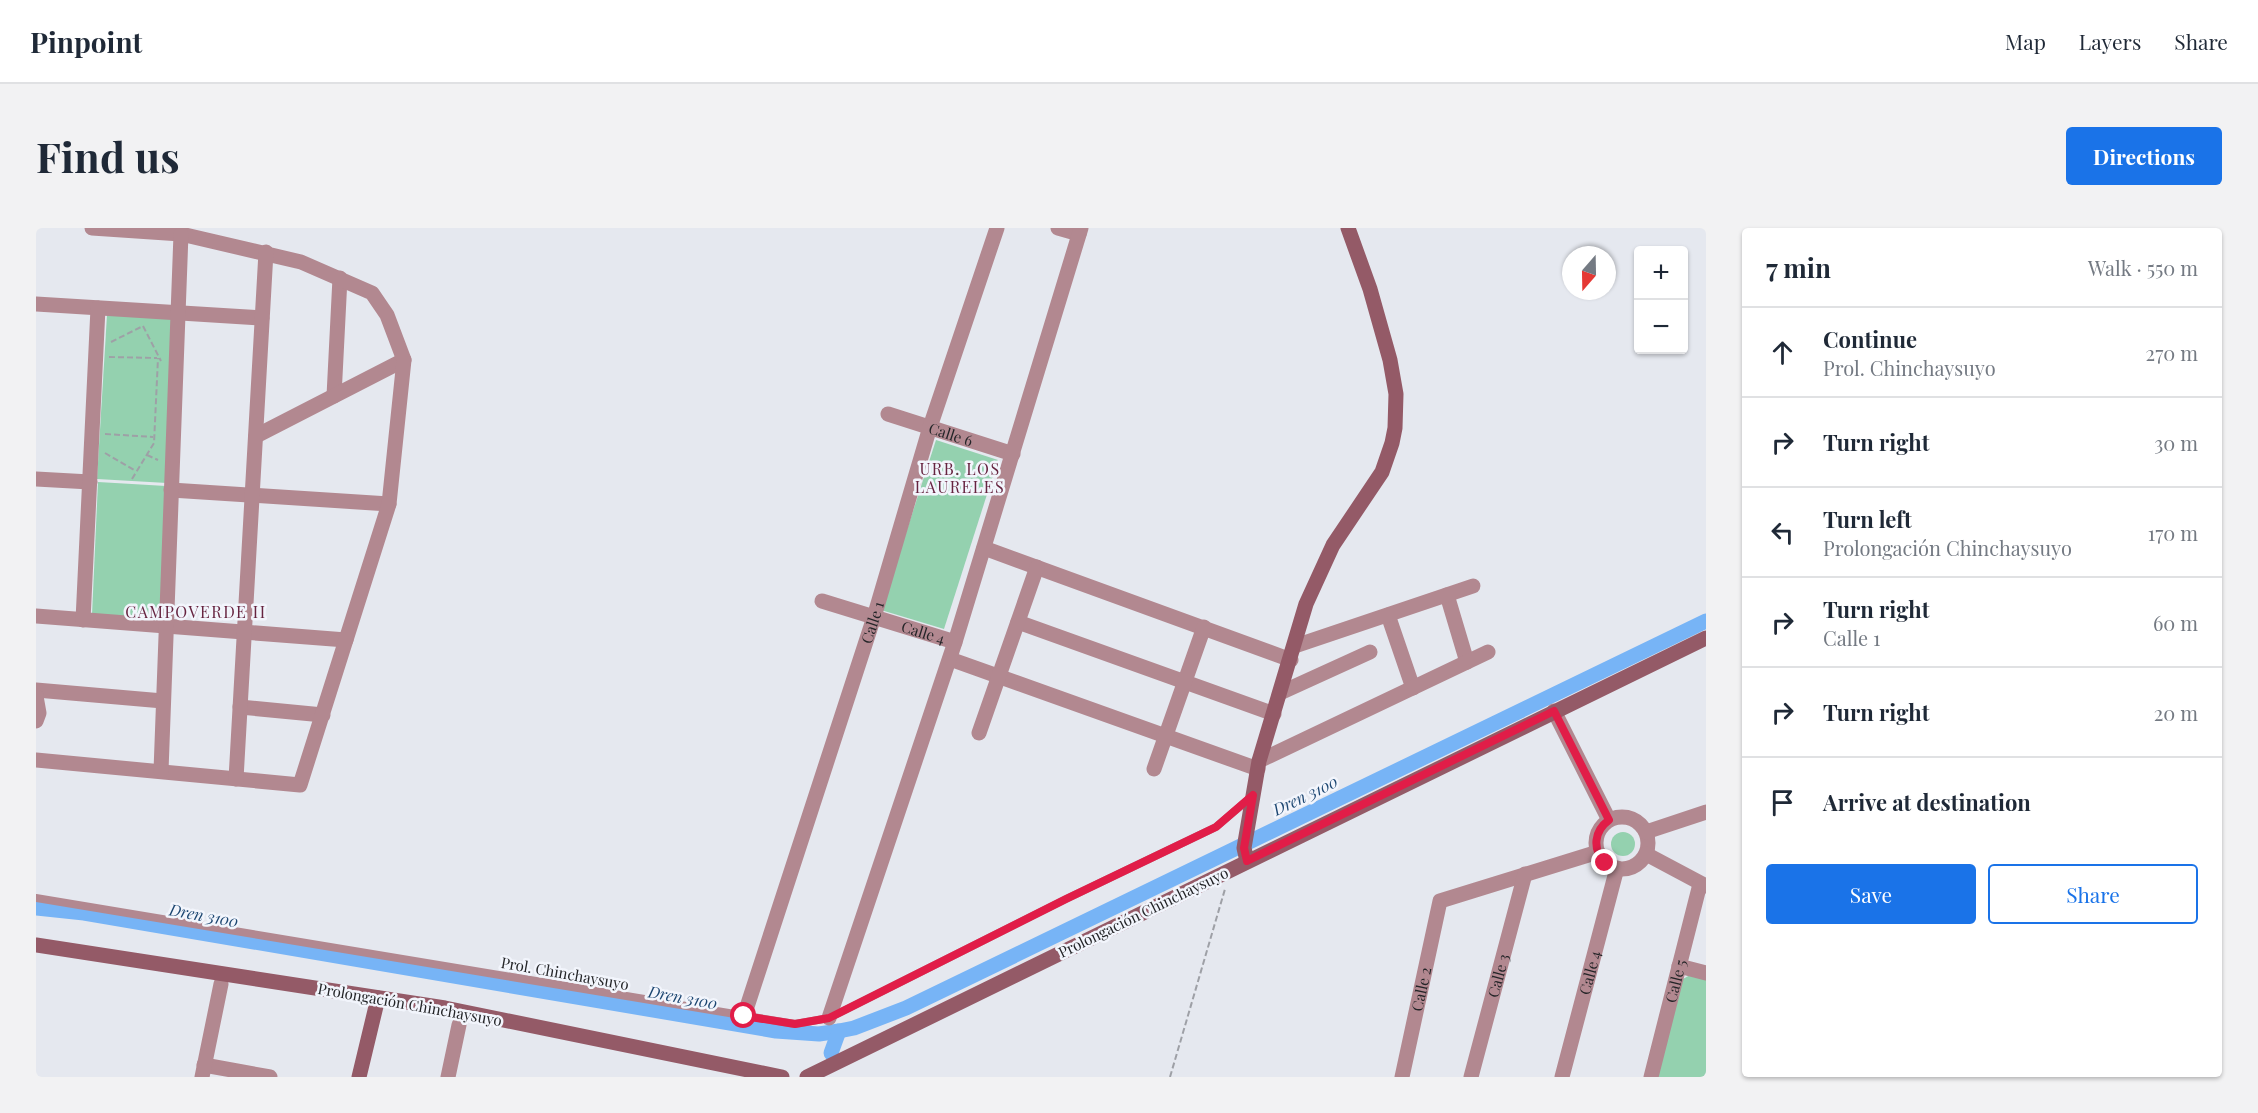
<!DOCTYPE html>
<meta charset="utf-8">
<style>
:root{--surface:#fff;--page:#f2f2f3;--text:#1f2937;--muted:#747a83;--line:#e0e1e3;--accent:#1a73e8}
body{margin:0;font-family:"Playfair Display",serif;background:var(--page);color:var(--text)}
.controls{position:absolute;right:18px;top:18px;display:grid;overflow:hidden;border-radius:6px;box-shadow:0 2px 4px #0004}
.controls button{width:54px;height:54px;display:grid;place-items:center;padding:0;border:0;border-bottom:2px solid var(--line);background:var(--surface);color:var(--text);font:30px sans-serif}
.compass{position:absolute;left:1526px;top:18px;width:54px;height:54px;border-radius:50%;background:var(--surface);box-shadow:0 2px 4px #0004;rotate:200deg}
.stop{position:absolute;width:18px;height:18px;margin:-14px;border:4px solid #e11d48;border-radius:50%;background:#fff}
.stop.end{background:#e11d48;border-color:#fff;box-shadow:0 2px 6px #0008}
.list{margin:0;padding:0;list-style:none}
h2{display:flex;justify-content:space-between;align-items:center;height:78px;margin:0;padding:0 24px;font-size:26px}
h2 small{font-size:20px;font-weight:400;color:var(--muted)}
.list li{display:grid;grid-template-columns:39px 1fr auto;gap:18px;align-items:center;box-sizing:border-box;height:90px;padding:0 24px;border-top:2px solid var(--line)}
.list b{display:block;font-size:22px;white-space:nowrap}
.list p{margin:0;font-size:20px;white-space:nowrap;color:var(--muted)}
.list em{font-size:20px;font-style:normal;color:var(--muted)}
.actions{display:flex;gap:12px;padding:18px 24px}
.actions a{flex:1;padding:14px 0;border:2px solid var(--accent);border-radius:6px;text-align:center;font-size:21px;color:var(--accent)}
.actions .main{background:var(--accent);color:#fff}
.icon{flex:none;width:33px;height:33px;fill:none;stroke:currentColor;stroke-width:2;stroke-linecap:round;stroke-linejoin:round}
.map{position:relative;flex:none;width:1670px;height:849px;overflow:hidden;border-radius:6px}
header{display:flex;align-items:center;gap:36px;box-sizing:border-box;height:84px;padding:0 30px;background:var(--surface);border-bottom:2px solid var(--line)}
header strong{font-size:28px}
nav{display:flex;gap:33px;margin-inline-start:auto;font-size:21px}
.intro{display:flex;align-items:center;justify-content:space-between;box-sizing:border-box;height:144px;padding:0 36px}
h1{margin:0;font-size:42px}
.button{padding:15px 27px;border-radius:6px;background:var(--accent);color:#fff;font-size:21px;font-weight:700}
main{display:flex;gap:36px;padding:0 36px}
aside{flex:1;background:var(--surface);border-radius:6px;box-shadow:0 2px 4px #0004}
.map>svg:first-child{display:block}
</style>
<header>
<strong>Pinpoint</strong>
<nav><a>Map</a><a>Layers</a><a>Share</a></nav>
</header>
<div class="intro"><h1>Find us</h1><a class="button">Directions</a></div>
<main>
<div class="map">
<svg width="1670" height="849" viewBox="0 0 1670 849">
<rect width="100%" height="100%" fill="#e5e8ef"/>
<g fill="#94d1af">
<path d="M 71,87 L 138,91 L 131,255 L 61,251 Z"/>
<path d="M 900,212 L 962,232 L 908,401 L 845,382 Z"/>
<path d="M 62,254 L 130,258 L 125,393 L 56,387 Z"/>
<circle cx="1587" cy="616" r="12"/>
<path d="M 1654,747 L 1670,751 L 1670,849 L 1619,849 L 1647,751 Z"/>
</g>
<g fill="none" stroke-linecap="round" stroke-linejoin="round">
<g stroke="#77b4f6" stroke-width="15">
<path d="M 0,680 L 48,685 L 740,803 L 783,806 L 803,803 L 818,800 L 870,780 L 1670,393"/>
<path d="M 795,825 L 803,803"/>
</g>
<g stroke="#9ea0a6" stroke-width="2" stroke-dasharray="6 3" stroke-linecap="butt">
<path d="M 107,98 L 125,133"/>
<path d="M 75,114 L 107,98"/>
<path d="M 73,129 L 121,130"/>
<path d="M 69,206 L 117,209"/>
<path d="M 69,225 L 100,243"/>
<path d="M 111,227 L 122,232"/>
<path d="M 96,251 L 118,215 L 122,130"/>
<path d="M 1134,849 L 1189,661"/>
</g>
<path stroke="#b28890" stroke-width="8" d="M 0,670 L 759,796 L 793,790 L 1030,671 L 1180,599 L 1214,570"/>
<g stroke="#b28890" stroke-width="15">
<path d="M 1022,0 L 1043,6"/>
<path d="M 0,76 L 226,90"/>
<path d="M 298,168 L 304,50"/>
<path id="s1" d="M 852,186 L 977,226"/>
<path d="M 220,208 L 368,132"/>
<path d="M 0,251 L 54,254"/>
<path d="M 135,262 L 353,276"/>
<path d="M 948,320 L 1255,432"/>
<path d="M 1411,367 L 1431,434"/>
<path id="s2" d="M 786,373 L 919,414"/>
<path d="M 1352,387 L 1377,460"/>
<path d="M 0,388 L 310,412"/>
<path d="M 47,392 L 62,80"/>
<path d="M 982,394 L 1238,486"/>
<path d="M 1259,418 L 1437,358"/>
<path d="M 914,431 L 1222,541"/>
<path d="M 0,462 L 127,473"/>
<path d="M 1244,465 L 1334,424"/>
<path d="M 0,468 L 3,485 L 0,493"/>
<path d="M 204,479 L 287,487"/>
<path d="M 1518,483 L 1573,592"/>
<path d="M 943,505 L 1001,339"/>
<path d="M 0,532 L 264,557 L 353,276 L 368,132 L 351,87 L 336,65 L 265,34 L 145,6 L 56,0"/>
<path d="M 1223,533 L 1452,424"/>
<path d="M 1118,541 L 1168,399"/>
<path d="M 125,543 L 145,6"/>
<path d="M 200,551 L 230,24"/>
<circle cx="1586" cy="615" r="26"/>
<path d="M 1610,604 L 1670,584"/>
<path d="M 1610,626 L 1670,658"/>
<path d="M 1643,738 L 1670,745"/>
<path id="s3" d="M 708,788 L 838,389 L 894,199 L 961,0"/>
<path d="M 793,790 L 919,414 L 1045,0"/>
<path d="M 168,837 L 234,849"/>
<path d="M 166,849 L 185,756"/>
<path d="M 412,849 L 423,797"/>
<path id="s4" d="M 1366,849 L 1404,673 L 1562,624"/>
<path id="s5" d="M 1435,849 L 1489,646"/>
<path id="s6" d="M 1526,849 L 1581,640"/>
<path id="s7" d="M 1615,849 L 1664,656"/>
</g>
<g stroke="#945a67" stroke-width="15">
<path d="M 1211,633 L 1208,620 L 1223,533 L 1270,376 L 1297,317 L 1346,244 L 1356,215 L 1359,200 L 1360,166 L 1354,132 L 1334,61 L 1312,0"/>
<path d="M 0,717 L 409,780 L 746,849"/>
<path d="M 323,849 L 342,770"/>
<path d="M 771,849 L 1670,410"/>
</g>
</g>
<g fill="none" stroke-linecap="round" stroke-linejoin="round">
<path stroke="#e11d48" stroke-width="8" d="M 708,788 L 759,796 L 793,790 L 1030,671 L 1180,599 L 1217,567 L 1208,620 L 1211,633 L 1518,483 L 1573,592 C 1558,603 1556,621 1569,635"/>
</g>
<g text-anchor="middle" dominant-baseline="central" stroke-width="5" stroke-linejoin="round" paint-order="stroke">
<g font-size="15" fill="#242528" stroke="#f2f5fc">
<text stroke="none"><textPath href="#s1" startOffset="66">Calle 6</textPath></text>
<text stroke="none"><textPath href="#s3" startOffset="414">Calle 1</textPath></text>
<text stroke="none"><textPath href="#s2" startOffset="106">Calle 4</textPath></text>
<text transform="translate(1107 684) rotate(-26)">Prolongación Chinchaysuyo</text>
<text transform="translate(529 745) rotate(10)">Prol. Chinchaysuyo</text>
<text stroke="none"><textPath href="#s6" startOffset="108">Calle 4</textPath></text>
<text stroke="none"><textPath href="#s5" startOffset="105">Calle 3</textPath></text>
<text stroke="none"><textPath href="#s7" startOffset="99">Calle 5</textPath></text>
<text stroke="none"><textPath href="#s4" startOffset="90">Calle 2</textPath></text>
<text transform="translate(374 776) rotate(10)">Prolongación Chinchaysuyo</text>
</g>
<g font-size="16" letter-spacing="1.5" fill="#662440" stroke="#f2f5fc">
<text x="924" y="240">URB. LOS<tspan x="924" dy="18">LAURELES</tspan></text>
<text x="160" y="383">CAMPOVERDE II</text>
</g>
<g font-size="16" font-style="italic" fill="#1c4671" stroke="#f2f5fc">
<text transform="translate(1269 567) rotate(-26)">Dren 3100</text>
<text transform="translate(168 687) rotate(10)">Dren 3100</text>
<text transform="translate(647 769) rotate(10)">Dren 3100</text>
</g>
</g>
</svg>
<div class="controls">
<button>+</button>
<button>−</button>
</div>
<svg class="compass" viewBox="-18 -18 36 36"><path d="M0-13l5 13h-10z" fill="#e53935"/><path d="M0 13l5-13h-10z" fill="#747a83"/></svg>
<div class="stop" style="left:708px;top:788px"></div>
<div class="stop end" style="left:1569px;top:635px"></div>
</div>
<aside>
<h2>7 min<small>Walk · 550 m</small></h2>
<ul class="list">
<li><svg class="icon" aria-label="ahead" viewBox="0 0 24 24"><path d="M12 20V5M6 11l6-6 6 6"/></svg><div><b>Continue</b><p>Prol. Chinchaysuyo</p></div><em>270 m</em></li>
<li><svg class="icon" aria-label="right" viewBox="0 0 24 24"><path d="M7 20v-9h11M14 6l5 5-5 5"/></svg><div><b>Turn right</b></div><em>30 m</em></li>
<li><svg class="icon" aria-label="left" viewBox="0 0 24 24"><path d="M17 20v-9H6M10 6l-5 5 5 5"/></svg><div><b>Turn left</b><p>Prolongación Chinchaysuyo</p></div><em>170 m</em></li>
<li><svg class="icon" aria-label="right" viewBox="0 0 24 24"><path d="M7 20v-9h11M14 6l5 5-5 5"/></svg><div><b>Turn right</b><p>Calle 1</p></div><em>60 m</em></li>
<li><svg class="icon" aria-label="right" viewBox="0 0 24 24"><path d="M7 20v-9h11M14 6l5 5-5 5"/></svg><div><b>Turn right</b></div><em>20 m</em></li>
<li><svg class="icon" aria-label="arrive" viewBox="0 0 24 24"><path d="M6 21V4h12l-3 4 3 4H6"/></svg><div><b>Arrive at destination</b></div></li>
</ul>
<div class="actions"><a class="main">Save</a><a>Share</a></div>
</aside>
</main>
